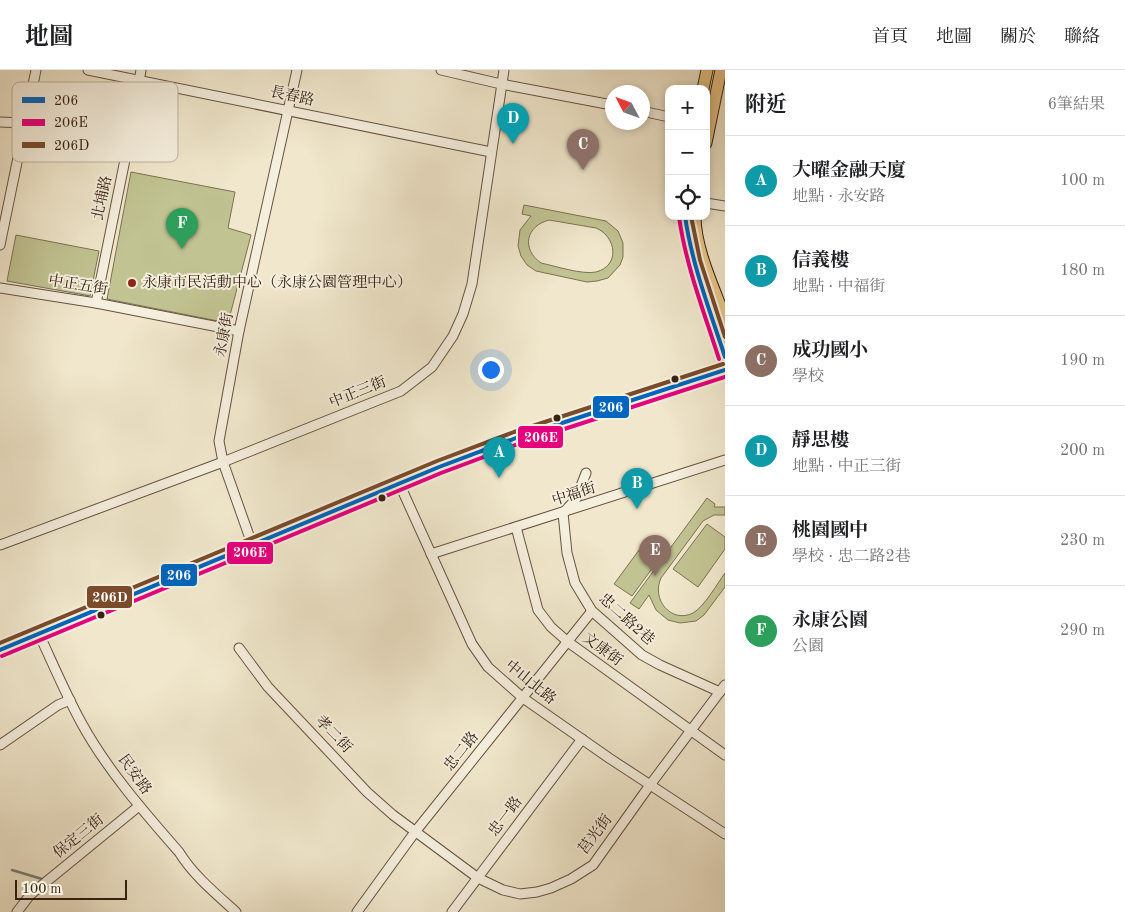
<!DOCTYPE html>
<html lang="zh-TW">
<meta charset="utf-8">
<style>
:root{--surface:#fff;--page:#f6f6f6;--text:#202124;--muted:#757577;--line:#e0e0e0;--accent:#111827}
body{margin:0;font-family:"Old Standard TT","Noto Serif TC",serif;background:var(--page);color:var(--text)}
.controls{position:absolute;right:15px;top:15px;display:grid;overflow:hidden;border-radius:10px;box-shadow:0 2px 8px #0003}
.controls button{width:45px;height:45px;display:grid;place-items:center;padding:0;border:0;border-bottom:1px solid var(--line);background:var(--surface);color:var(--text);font:25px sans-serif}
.compass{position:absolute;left:605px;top:15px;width:45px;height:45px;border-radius:50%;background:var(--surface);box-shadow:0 2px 8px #0003;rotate:311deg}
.scale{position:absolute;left:15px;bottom:12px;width:112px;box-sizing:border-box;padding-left:5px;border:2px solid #372213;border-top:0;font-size:14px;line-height:18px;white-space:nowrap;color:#372213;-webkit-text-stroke:4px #f5efde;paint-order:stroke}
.you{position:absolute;left:490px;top:299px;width:18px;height:18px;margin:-12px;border:4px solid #fff;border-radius:50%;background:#1a73e8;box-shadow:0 0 0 8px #1a73e833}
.badge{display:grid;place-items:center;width:32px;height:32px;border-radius:50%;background:var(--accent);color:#fff;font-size:16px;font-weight:700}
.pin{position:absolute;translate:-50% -41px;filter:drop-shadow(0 1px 2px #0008)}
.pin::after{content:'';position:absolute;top:26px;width:18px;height:15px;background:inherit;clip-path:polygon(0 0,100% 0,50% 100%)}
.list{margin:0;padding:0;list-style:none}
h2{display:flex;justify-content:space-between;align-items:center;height:65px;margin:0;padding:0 20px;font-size:21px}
h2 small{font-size:16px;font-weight:400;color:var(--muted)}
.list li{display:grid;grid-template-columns:32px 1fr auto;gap:15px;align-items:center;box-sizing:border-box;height:90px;padding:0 20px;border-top:1px solid var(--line)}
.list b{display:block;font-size:19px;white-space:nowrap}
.list p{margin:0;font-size:16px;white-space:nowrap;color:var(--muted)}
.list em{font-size:16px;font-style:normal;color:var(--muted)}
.icon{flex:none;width:28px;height:28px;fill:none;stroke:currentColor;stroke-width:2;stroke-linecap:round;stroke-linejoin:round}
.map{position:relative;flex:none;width:725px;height:842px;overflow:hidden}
header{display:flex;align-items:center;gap:30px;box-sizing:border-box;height:70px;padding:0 25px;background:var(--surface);border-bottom:1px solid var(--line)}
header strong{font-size:24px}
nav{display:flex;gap:28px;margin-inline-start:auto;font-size:18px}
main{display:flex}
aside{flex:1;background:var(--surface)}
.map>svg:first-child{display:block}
</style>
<header>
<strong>地圖</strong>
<nav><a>首頁</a><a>地圖</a><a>關於</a><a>聯絡</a></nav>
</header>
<main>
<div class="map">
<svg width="725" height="842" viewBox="0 0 725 842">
<rect width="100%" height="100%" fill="#f0e7cc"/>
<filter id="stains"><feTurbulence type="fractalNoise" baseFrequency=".004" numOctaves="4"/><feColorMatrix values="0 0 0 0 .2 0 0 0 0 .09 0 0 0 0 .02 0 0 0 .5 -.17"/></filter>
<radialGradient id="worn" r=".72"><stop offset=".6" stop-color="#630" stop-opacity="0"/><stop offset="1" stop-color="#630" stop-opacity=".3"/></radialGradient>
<g fill="#c1c392" stroke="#7c7252" fill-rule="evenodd">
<path d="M 131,102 L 235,122 L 228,158 L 251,165 L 228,253 L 107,229 Z"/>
<path d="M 524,135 L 606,151 L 618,161 L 623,173 L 623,187 L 620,195 L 608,208 L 597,211 L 587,212 L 536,201 L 527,195 L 521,186 L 518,176 L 520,160 L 531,146 L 522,144 ZM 549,150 L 596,158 C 617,167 620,196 596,202 C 583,205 555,196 541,193 C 521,179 526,156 549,150 Z"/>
<path d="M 16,165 L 99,181 L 90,226 L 7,211 Z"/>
<path d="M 707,428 L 715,434 L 714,437 L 725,437 L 725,445 L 714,445 L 703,451 L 661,508 C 651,529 671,554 693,543 C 704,537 717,514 725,503 L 725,517 L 704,545 L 696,551 L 680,553 L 668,550 L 656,540 L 649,525 L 639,539 L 630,533 Z"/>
<path d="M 707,454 L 725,467 L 725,479 L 698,517 L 673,499 Z"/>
<path d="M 642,476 L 659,489 L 632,526 L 614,514 Z"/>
</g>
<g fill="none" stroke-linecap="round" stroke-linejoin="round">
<path stroke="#757f7b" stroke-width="2.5" d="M 12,800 L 42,809"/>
<g stroke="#655341" stroke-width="11">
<g id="minor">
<path d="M 88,0 L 491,82"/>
<path d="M 441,0 L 501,14 L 612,35"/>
<path d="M 642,41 L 669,47"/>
<path d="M 0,52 L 25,53"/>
<path d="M 706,133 L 725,136"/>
<path d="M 0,175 L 36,0"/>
<path d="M 0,218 L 96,233 L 239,261"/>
<path d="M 96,233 L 130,65 L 141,0"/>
<path d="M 586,403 L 576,429 L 563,443 L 567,483 L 575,513 L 592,541 L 642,585 L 660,595 L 720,622"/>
<path d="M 399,413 L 472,574 L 488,597 L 523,628 L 609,688 L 725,764"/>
<path d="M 516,457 L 538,540 L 551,557 L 568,572 L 725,685"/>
<path d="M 252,474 L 223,392 L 219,371 L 239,261 L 297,0"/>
<path d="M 0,475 L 223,392 L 401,321 L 432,297 L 453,266 L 463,244 L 472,214 L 504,0"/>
<path d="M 431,484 L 725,390"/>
<path d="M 39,564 C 53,594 66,625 82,654 C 108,701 144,742 179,782 C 193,805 216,824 236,842"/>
<path d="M 239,578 L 268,617 L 367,722 L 393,745 L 478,808 L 503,820 L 520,824 L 537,822 L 551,818 L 571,809 L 593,795 L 650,715 L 725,615"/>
<path d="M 0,675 L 58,635 L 70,630"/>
<path d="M 17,842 L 30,825 L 139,736"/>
<path d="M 357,842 L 415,762 L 592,541"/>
<path d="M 452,842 L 582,669"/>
</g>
</g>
<g stroke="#372213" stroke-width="13">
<g id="major">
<path d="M 703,19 L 707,0"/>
<path d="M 706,73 L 721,0"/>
<path d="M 685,146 L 689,173 L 694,192 L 725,287"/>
<path d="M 695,146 C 695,179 714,218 725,248"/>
<path d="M 0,580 L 439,397 L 516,368 L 725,300"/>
</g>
</g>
<use href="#minor" stroke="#f5efde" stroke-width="9"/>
<use href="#major" stroke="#e8c486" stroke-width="11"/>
<g stroke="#f5efde" stroke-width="8">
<g id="bus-1">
<path d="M 685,146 C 692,195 710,241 725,287"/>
<path d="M 0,580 L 439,397 L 516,368 L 725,300"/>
</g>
</g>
<g stroke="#f5efde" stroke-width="8">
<g id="bus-2">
<path d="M 679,147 C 686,196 704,242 719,289"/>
<path d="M 2,586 L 441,403 L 518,374 L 725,307"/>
</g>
</g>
<g stroke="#f5efde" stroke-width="8">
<g id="bus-3">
<path d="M 691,146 L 700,190 L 725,267"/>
<path d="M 0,573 L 437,391 L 514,362 L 723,294"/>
</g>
</g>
<use href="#bus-1" stroke="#0065bd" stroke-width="4"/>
<use href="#bus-2" stroke="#e5007d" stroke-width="4"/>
<use href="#bus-3" stroke="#7a4b2a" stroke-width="4"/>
</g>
<circle fill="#8f2418" stroke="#f5efde" stroke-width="2" cx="132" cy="213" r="5"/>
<g fill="#372213" stroke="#f5efde" stroke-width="2">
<circle cx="675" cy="309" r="4.5"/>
<circle cx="557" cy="348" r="4.5"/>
<circle cx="382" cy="428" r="4.5"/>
<circle cx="101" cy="545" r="4.5"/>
</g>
<g text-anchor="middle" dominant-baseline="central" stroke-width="4" stroke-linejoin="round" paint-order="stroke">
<g font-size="15" fill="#372213" stroke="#f5efde">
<text transform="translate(292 27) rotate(12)">長春路</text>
<text transform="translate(103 128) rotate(-78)">北埔路</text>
<text transform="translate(78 216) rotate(9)">中正五街</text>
<text transform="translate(225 265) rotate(-79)">永康街</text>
<text transform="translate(358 323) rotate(-22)">中正三街</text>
<text transform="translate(574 425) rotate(-18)">中福街</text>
<text transform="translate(626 550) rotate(42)">忠二路2巷</text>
<text transform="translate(602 580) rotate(36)">文康街</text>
<text transform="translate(530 613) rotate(39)">中山北路</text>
<text transform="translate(333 665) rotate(46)">孝二街</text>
<text transform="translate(462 682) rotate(-51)">忠二路</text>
<text transform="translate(134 705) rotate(54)">民安路</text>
<text transform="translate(506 747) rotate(-53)">忠一路</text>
<text transform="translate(596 765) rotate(-53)">莒光街</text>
<text transform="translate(79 767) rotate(-39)">保定三街</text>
</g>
<g font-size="15" fill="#372213" stroke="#f5efde" text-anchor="start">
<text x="142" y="213">永康市民活動中心（永康公園管理中心）</text>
</g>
</g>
<rect x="12" y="12" width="166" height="80" rx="8" fill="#f5efde" stroke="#bcb2a1" stroke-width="1"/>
<rect x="22" y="27" width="23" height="6" fill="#0065bd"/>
<rect x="22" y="49" width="23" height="7" fill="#e5007d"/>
<rect x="22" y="72" width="23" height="6" fill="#7a4b2a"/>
<g font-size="14" fill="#372213">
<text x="54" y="35">206</text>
<text x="54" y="57">206E</text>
<text x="54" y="80">206D</text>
</g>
<g stroke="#f5efde" stroke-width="2">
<rect x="592" y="325" width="38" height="24" rx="5" fill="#0065bd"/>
<rect x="517" y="355" width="47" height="24" rx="5" fill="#e5007d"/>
<rect x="226" y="471" width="48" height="24" rx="5" fill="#e5007d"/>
<rect x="160" y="493" width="38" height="24" rx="5" fill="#0065bd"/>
<rect x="86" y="515" width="47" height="24" rx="5" fill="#7a4b2a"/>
</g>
<g font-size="14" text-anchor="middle" font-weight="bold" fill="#fff">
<text x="611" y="342">206</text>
<text x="541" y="372">206E</text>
<text x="250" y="487">206E</text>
<text x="179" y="510">206</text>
<text x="110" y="532">206D</text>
</g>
<rect width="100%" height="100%" filter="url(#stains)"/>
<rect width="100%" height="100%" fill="url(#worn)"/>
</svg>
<div class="controls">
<button>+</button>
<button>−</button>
<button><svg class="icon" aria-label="locate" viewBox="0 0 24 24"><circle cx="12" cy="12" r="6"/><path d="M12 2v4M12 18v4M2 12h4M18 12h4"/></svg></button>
</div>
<svg class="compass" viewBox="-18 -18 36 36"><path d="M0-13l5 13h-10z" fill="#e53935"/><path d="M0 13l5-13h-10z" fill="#757577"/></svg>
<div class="scale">100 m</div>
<div class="you"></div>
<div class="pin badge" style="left:499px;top:408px;background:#0f9aa8">A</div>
<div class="pin badge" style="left:637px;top:439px;background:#0f9aa8">B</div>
<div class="pin badge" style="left:583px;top:100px;background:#8d6e63">C</div>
<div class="pin badge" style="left:513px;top:74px;background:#0f9aa8">D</div>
<div class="pin badge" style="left:655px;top:506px;background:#8d6e63">E</div>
<div class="pin badge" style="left:182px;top:179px;background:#2e9e5b">F</div>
</div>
<aside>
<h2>附近<small>6筆結果</small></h2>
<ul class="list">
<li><span class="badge" style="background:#0f9aa8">A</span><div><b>大曜金融天廈</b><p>地點 · 永安路</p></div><em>100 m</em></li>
<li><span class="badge" style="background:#0f9aa8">B</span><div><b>信義樓</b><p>地點 · 中福街</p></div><em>180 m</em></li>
<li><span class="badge" style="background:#8d6e63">C</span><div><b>成功國小</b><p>學校</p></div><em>190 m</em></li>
<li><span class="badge" style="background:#0f9aa8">D</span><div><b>靜思樓</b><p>地點 · 中正三街</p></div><em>200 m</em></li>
<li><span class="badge" style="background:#8d6e63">E</span><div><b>桃園國中</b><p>學校 · 忠二路2巷</p></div><em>230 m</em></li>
<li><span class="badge" style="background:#2e9e5b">F</span><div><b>永康公園</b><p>公園</p></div><em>290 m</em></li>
</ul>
</aside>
</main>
